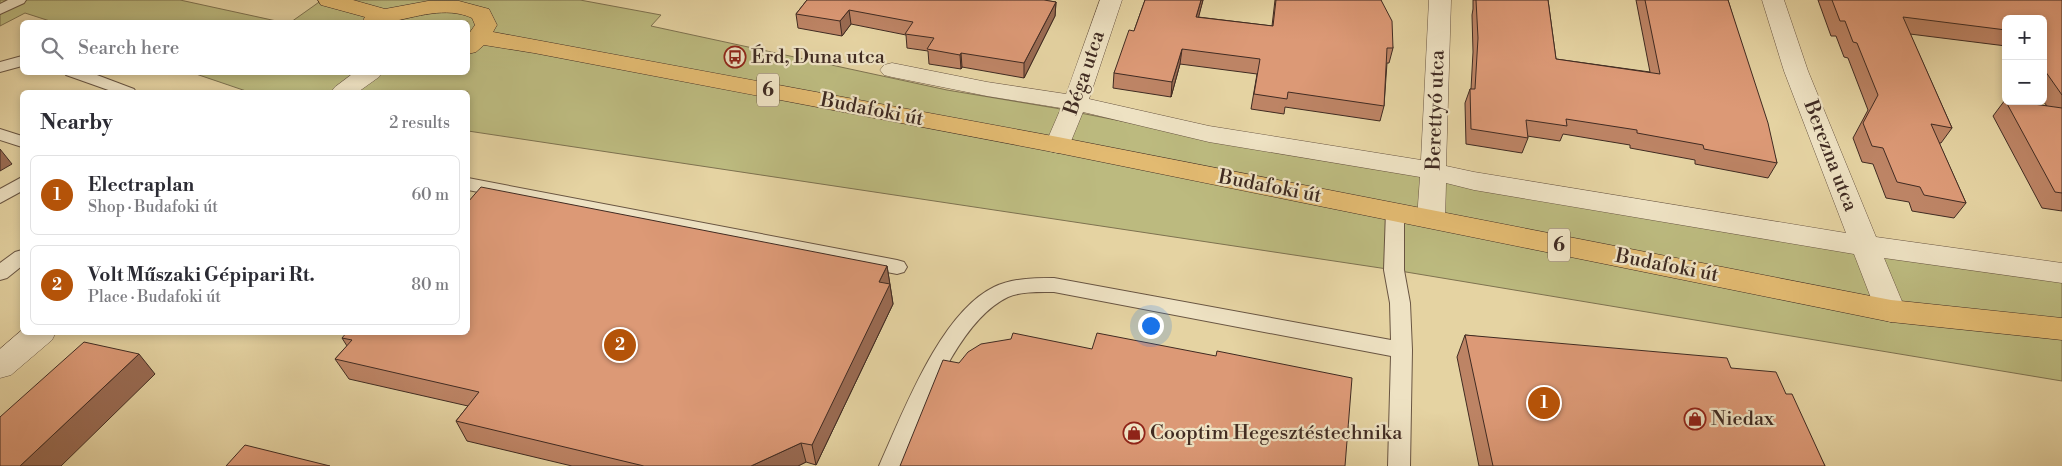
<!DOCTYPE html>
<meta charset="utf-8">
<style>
:root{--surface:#fff;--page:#f2f2f3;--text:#2b2b33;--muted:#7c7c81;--line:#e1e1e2;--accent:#b45309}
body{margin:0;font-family:"Libre Bodoni",serif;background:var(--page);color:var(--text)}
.controls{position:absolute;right:15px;top:15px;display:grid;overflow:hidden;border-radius:8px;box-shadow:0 2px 8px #0003}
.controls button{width:45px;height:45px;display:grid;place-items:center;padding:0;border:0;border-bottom:1px solid var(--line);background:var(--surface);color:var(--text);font:25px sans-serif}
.you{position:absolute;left:1150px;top:325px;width:18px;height:18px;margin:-12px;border:4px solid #fff;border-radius:50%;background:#1a73e8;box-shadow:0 0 0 8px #1a73e833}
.badge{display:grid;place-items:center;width:32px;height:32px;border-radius:50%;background:var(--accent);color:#fff;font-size:16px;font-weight:700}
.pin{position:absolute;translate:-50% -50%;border:2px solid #fff;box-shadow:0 1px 5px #0006}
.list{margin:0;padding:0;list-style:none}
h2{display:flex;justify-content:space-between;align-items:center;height:65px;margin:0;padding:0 20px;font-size:21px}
h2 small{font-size:16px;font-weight:400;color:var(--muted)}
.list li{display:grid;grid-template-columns:32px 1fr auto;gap:15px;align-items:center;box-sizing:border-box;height:80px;margin:0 10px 10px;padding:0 10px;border:1px solid var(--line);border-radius:8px}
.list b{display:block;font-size:19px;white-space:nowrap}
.list p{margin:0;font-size:16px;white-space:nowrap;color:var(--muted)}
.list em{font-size:16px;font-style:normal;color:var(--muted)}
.icon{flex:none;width:28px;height:28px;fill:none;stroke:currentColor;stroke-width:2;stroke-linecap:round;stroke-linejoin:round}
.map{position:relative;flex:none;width:2062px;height:466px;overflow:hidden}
.search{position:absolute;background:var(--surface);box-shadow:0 2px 8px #0003;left:20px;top:20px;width:450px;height:55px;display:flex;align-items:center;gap:12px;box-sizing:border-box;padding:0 18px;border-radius:8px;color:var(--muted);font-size:19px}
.panel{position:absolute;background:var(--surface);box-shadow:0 2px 8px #0003;left:20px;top:90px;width:450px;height:245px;border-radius:8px}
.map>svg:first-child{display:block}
</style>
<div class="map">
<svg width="2062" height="466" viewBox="0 0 2062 466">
<rect width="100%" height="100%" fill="#e5d3a2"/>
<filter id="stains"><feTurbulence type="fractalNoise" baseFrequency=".004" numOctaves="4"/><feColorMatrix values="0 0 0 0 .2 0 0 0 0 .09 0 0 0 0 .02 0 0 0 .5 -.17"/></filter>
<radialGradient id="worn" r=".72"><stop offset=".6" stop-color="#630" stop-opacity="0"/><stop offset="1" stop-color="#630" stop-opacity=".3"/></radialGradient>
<g fill="#bcba7f" stroke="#7e7250">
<path d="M 0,0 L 180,0 L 281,22 L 53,22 L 25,13 L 0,26 Z"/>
<path d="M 322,0 L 580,0 L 661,15 L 651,26 L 947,90 L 1055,108 L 1187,134 L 2062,281 L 2062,381 L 1394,270 L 468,131 L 468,92 L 249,92 L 193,73 L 468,72 L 468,22 L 291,22 Z"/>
</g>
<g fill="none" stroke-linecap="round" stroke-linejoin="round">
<g stroke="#695542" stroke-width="2">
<g id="lane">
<path d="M 8,0 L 26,0 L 24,3 L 0,14 L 0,4 Z"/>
<path d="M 22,56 L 22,66 L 0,72 L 0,62 Z"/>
<path d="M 64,72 L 89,72 L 134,89 L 136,92 L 114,92 L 66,75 Z"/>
<path d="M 0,129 L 22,136 L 22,147 L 0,140 Z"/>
<path d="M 22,177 L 22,191 L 0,203 L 0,189 Z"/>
<path d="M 468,178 L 897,260 L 904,262 L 907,267 L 904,272 L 897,274 L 468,190 Z"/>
<path d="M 1395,205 L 1401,207 L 1404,211 L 1404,270 L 1410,303 L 1412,350 L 1410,466 L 1388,466 L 1391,356 L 1054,292 C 1040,292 1022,291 1008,297 C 956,322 924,415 901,466 L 879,466 C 903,413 940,313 994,287 C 1012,278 1034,278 1054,278 L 1391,340 L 1390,303 L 1384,270 L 1386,211 L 1389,207 Z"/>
<path d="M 22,250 L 22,266 L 7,278 L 0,280 L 0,263 L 15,252 Z"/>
</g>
</g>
<g stroke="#695542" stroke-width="1">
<g id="street">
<path d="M 1100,0 L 1122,0 L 1089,99 L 1209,126 L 1421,160 L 1429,0 L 1451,0 L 1446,166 L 1474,172 L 1846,233 L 1784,71 L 1762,0 L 1784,0 L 1808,71 L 1876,237 L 2062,263 L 2062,283 L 1884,258 L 1906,311 L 1901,319 L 1891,322 L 1881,319 L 1876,311 L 1854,254 L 1474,190 L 1446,183 L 1445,219 L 1441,226 L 1431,228 L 1421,226 L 1417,219 L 1420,177 L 1209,142 L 1083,112 L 1067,151 L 1058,153 L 1049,151 L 1045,145 L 1061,108 L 987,96 L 892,77 L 884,75 L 880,70 L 884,65 L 892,63 L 987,82 L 1066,94 Z"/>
<path d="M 355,72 L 382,72 L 379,77 L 358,92 L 331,92 L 335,87 Z"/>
<path d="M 22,330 L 22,332 L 56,332 L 52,340 L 11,375 L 0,378 L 0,349 Z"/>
</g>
</g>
<g stroke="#402b22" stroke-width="1">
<path id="primary" d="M 318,0 L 353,0 L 385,9 L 428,1 L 459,1 L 489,9 L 497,25 L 493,32 L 1058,137 L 1891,300 L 2062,318 L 2062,340 L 1891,322 L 1058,153 L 534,53 L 484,45 L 476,52 L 468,54 L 468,35 L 475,25 L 472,18 C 446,6 416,17 390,22 C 382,24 371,22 362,22 L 365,17 L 321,5 Z"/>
</g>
<use href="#lane" fill="#eee2c3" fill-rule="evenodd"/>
<use href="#street" fill="#eee2c3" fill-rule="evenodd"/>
<use href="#primary" fill="#e2ba71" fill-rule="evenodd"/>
</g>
<g fill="#bd8465" stroke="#402b22">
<path d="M 807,0 L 1049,1 L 1056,2 L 1055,16 L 1024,78 L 962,67 L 961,69 L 929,64 L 928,51 L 907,48 L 906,35 L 851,24 L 842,36 L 798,28 L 796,14 Z"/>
<path d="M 1145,0 L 1203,0 L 1198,17 L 1272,26 L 1275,0 L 1381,0 L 1393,48 L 1389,63 L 1387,63 L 1384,106 L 1380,121 L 1285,107 L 1284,114 L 1251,109 L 1257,74 L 1180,64 L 1171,97 L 1113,88 L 1114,73 L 1134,31 Z"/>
<path d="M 1473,0 L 1548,0 L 1556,59 L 1650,72 L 1636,0 L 1728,0 L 1777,163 L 1768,178 L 1695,164 L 1695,160 L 1630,148 L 1630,145 L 1563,134 L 1560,141 L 1527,136 L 1528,138 L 1522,153 L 1466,144 L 1465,103 L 1470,89 L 1471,89 L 1473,52 L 1472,15 L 1473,9 Z"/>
<path d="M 1818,0 L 2062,0 L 2062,211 L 2042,208 L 1993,116 L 2005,100 L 2047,106 L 2043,101 L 2043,19 L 2006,19 L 2006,46 L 1910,34 L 1952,128 L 1941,143 L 1939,143 L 1966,203 L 1954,218 L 1912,211 L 1909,202 L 1886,198 L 1873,164 L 1862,162 L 1853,138 L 1868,110 L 1848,58 L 1844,57 L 1836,36 L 1831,36 Z"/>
<path d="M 887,266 L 893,304 L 816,465 L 806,462 L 798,466 L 572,466 L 467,441 L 456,421 L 468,406 L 349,379 L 335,359 L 347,346 L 342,338 Z"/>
<path d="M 1465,335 L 1731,368 L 1786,394 L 1825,466 L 1479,466 L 1457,357 Z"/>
</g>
<g fill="#9a6b53" stroke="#402b22">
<path d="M 1201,0 L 1203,0 L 1195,31 L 1196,17 Z"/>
<path d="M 1056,2 L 1055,16 L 1024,78 L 1024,63 Z"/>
<path d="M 849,10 L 851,24 L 842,36 L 840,21 Z"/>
<path d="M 1182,49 L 1180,64 L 1171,97 L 1172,82 Z"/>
<path d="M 961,53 L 962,67 L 961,69 L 960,55 Z"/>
<path d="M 0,149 L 12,164 L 0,171 Z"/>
<path d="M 887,266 L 893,304 L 816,465 L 812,445 L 879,282 Z"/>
<path d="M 139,354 L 155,374 L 61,466 L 20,466 Z"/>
<path d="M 801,443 L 806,462 L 798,466 L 751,466 Z"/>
</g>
<g fill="#dc9976" stroke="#402b22">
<path d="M 807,0 L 1044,0 L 1056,2 L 1024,63 L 961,53 L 960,55 L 927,49 L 934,38 L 905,34 L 913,22 L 849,10 L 840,21 L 796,14 Z"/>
<path d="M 1145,0 L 1201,0 L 1196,17 L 1273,26 L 1276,0 L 1381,0 L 1392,21 L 1393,48 L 1387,48 L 1384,106 L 1288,92 L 1287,99 L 1254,94 L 1260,59 L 1182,49 L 1172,82 L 1114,73 L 1129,30 L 1134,31 Z"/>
<path d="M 1476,0 L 1548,0 L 1556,59 L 1660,74 L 1645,0 L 1728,0 L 1768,123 L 1777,163 L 1704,149 L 1703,145 L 1637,133 L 1637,130 L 1566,119 L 1567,126 L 1526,120 L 1528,138 L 1471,129 L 1470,89 L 1475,89 L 1478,38 Z"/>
<path d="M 1832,0 L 2062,0 L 2062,95 L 2043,68 L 2043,19 L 2006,19 L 2006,30 L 1903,17 L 1952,128 L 1931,124 L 1966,203 L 1924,195 L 1920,187 L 1897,182 L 1883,148 L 1872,146 L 1863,123 L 1878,95 L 1857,43 L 1853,42 L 1845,21 L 1840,21 Z"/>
<path d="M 2005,100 L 2062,108 L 2062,193 L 2055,192 Z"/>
<path d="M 481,187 L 887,266 L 879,282 L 890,284 L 812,445 L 801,443 L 751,466 L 644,466 L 456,421 L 479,392 L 335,359 L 352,340 L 342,338 L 347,332 L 468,332 L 468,202 Z"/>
<path d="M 1013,333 L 1092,349 L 1097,333 L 1216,356 L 1217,351 L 1352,378 L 1345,466 L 900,466 L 943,360 L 959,363 L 968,352 L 981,344 L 1011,339 Z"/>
<path d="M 1465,335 L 1727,358 L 1731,368 L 1776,372 L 1786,394 L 1792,394 L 1825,466 L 1493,466 Z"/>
<path d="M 84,342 L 139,354 L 20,466 L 0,466 L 0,417 Z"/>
<path d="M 245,445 L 330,466 L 226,466 Z"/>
</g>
<defs>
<g id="bus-ring" transform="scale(1.125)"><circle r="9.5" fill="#eee2c3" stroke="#8f2418" stroke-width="1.5"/><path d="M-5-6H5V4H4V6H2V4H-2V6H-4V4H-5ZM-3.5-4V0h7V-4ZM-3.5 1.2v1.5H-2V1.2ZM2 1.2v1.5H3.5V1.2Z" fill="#8f2418"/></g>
<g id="shop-ring" transform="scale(1.125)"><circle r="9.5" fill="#eee2c3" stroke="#8f2418" stroke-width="1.5"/><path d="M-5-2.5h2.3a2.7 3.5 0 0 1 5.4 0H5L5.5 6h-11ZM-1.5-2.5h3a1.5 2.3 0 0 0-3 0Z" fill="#8f2418"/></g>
</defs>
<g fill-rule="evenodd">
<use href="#bus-ring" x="735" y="57"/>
<use href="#shop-ring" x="1695" y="419"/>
<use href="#shop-ring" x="1134" y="433"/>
</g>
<g text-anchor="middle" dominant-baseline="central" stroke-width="4.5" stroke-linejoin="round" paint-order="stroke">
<g fill="#eee2c3" stroke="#746252" stroke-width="1">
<rect x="757" y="73.5" width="22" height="33" rx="4"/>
<rect x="1548" y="228.5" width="22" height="33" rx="4"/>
</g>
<g font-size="19" font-weight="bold" fill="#402b22">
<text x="768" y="90">6</text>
<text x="1559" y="245">6</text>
</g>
<g font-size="20" fill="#402b22" stroke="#eee2c3" text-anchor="start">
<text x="751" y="57">Érd, Duna utca</text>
<text x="1711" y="419">Niedax</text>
<text x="1150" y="433">Cooptim Hegesztéstechnika</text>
</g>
<g font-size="20" fill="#402b22" stroke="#eee2c3">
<text transform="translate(1085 73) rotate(-71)">Béga utca</text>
<text transform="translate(872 110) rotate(11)">Budafoki út</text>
<text transform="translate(1436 110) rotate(-88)">Berettyó utca</text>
<text transform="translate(1830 156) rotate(69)">Berezna utca</text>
<text transform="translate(1270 187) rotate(11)">Budafoki út</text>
<text transform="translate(1667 266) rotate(11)">Budafoki út</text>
</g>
</g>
<rect width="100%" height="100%" filter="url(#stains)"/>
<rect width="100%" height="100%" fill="url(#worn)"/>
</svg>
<div class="controls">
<button>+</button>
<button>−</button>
</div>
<div class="you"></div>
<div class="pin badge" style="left:1544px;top:403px">1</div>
<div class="pin badge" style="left:620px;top:345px">2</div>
<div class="search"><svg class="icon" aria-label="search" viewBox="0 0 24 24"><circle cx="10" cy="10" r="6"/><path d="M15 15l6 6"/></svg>Search here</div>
<section class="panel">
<h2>Nearby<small>2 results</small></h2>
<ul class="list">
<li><span class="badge">1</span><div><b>Electraplan</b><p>Shop · Budafoki út</p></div><em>60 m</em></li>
<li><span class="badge">2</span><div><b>Volt Műszaki Gépipari Rt.</b><p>Place · Budafoki út</p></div><em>80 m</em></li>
</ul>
</section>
</div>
